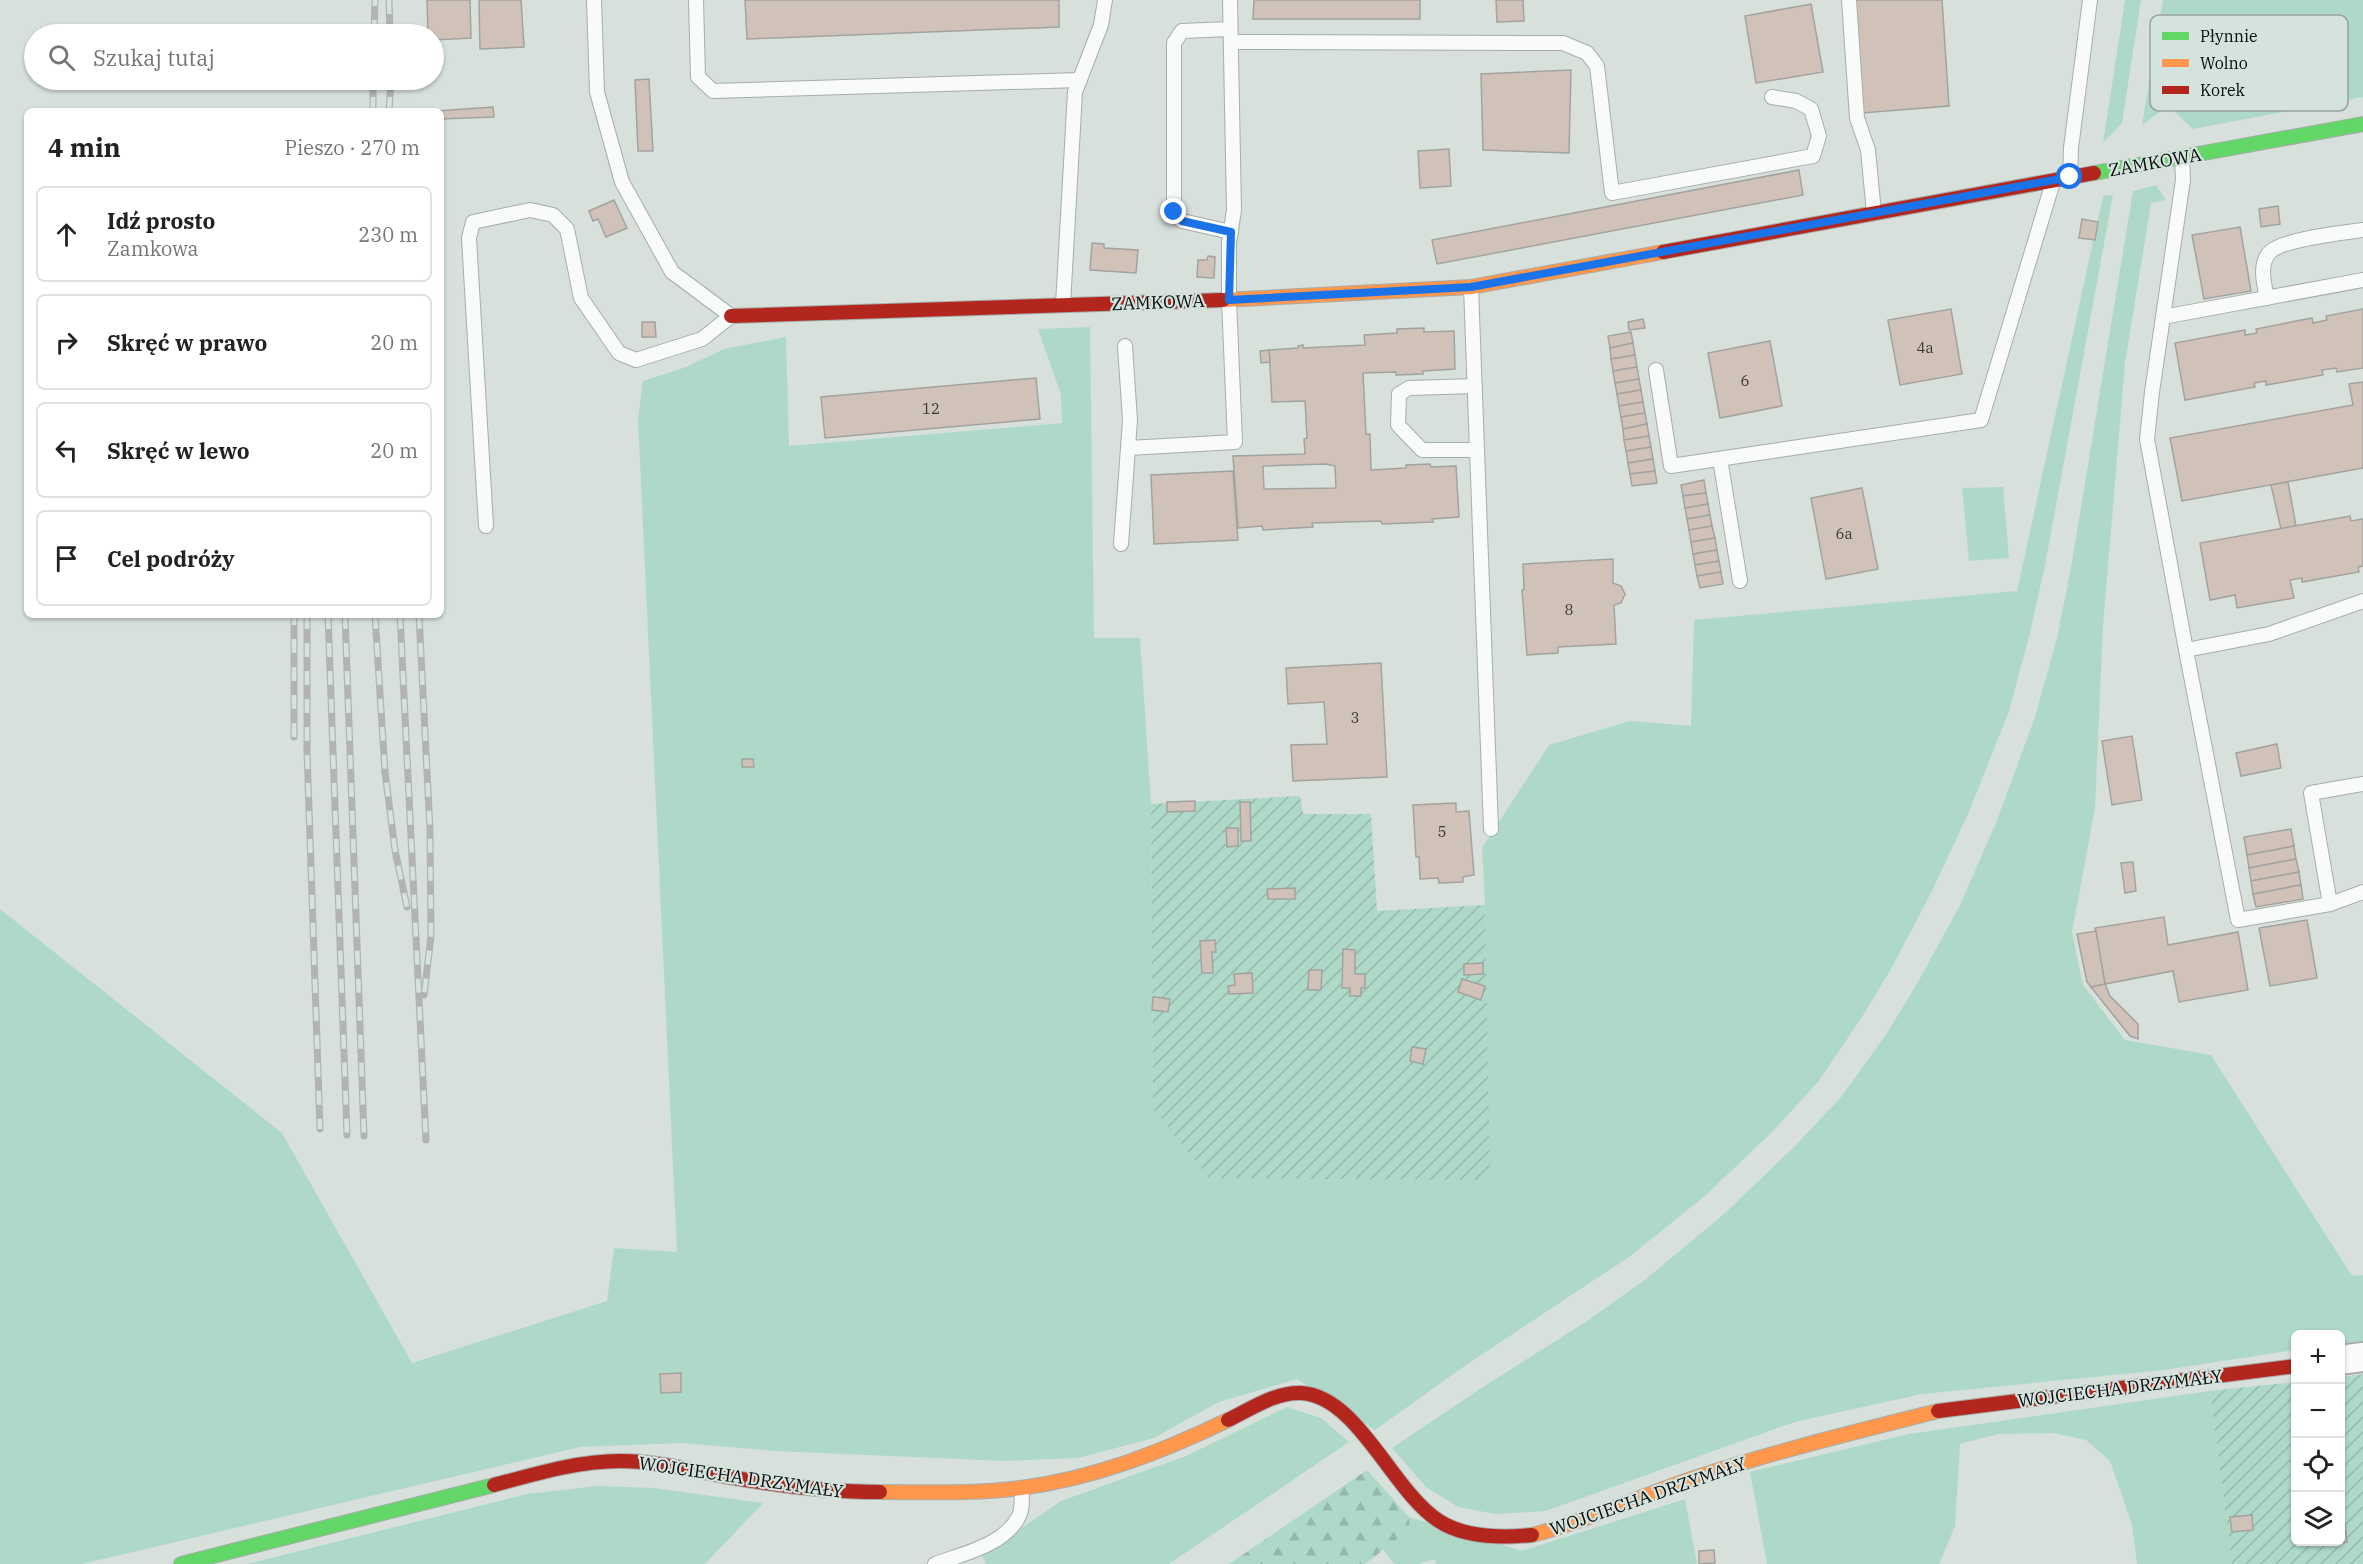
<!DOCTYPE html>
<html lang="pl">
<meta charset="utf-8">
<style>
:root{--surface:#fff;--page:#f6f6f6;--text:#222;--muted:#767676;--line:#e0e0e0}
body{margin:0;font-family:"IBM Plex Serif",serif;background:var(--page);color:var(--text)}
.controls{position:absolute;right:18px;bottom:18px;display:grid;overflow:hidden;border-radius:9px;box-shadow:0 2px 4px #0004}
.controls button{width:54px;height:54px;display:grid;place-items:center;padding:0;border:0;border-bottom:2px solid var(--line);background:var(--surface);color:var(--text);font:30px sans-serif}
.stop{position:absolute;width:18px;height:18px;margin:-14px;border:4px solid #1a73e8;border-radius:50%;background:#fff}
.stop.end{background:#1a73e8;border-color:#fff;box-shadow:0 2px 6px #0008}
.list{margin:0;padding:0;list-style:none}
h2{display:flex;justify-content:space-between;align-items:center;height:78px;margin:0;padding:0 24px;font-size:26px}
h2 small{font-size:20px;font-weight:400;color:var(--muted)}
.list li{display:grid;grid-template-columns:39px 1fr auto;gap:18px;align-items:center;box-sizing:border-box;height:96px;margin:0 12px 12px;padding:0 12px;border:2px solid var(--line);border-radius:9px}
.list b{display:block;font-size:22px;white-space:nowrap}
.list p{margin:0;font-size:20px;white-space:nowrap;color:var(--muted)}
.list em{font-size:20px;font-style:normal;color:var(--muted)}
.icon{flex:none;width:33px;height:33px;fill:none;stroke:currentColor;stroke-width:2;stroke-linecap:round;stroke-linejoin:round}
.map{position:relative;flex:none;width:2363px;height:1564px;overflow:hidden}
.search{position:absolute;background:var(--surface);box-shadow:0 2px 4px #0004;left:24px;top:24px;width:420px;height:66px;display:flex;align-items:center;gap:15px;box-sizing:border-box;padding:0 21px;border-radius:33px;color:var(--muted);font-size:22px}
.panel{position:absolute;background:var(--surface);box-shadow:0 2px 4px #0004;left:24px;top:108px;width:420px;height:510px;border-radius:9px}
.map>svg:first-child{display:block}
</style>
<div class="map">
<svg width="2363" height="1564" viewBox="0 0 2363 1564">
<defs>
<pattern id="forest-firs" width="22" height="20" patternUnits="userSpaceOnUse" patternTransform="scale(1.5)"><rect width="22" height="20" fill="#aed9c8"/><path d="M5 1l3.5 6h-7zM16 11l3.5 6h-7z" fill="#94b9aa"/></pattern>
<pattern id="garden-furrows" width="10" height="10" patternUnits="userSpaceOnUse" patternTransform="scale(1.5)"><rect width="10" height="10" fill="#aed9c8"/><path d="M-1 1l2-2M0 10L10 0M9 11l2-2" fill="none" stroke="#94b9aa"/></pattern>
</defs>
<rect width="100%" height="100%" fill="#d8e0dc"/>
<g fill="#aed9c8">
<path d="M 2125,0 L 2141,0 L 2122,123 L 2103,143 Z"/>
<path d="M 2163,0 L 2363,0 L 2363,97 L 2193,129 L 2168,106 L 2142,125 Z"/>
<path d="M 2156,185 L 2166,200 L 2151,203 L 2125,363 L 2103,626 L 2095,808 L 2072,932 L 2083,985 L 2125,1040 L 2211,1055 L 2352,1276 L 2363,1275 L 2363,1342 L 2341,1345 L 2340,1334 L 2296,1334 L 2295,1350 L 2164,1370 L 1922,1394 L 1795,1422 L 1546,1511 L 1495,1514 L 1458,1507 L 1426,1487 L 1392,1448 L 1486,1385 L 1587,1321 L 1647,1278 L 1724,1214 L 1796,1145 L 1841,1097 L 1887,1033 L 1918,982 L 1960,905 L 1996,823 L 2035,717 L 2057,638 L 2071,568 L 2133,191 Z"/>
<path d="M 2113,195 L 2045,565 L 2029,637 L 2009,711 L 1969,812 L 1931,893 L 1891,969 L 1862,1017 L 1818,1082 L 1772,1132 L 1705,1196 L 1629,1257 L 1466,1365 L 1375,1430 L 1297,1379 L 1219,1402 L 1154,1438 L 1078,1458 L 1006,1461 L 775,1451 L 683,1443 L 580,1447 L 82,1564 L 0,1564 L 0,909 L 282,1133 L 412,1363 L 607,1301 L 614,1248 L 677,1252 L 638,419 L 643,381 L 686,367 L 724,349 L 786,337 L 789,446 L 1062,423 L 1061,395 L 1038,329 L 1090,327 L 1094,638 L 1140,638 L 1151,804 L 1153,1109 L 1489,1180 L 1485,905 L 1482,848 L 1549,745 L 1630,721 L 1691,726 L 1694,620 L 2017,591 L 2103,196 Z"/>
<path d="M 2003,487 L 2009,558 L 1969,561 L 1962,488 Z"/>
<path d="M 2210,1391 L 2232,1564 L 2137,1564 L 2132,1525 L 2110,1461 L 2086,1440 L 2053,1433 L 1998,1434 L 1960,1444 L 1955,1526 L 1939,1564 L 1767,1564 L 1750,1472 L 1909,1434 Z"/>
<path d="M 1287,1407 L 1321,1418 L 1349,1442 L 1169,1564 L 986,1564 L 982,1555 L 1061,1501 L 1186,1456 Z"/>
<path d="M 597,1486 L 654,1488 L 763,1503 L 705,1564 L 247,1564 L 527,1494 Z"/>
<path d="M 1685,1499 L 1697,1564 L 1436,1564 L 1435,1559 L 1419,1564 L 1394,1564 L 1383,1549 L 1410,1529 L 1409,1517 L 1522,1551 Z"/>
</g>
<path fill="url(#forest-firs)" d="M 1367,1470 L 1409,1517 L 1410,1529 L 1365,1564 L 1229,1564 Z"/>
<g fill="url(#garden-furrows)">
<path d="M 1300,796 L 1303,814 L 1371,814 L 1377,911 L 1485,905 L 1490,1180 L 1209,1178 L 1153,1109 L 1151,804 Z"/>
<path d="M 2363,1374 L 2363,1564 L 2232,1564 L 2210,1391 L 2295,1382 L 2296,1542 L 2340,1542 L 2341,1377 Z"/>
</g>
<g fill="#d1c2b9" stroke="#a2a3a0" stroke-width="1.5" fill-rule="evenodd">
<path d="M 427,0 L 470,0 L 471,38 L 434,40 L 434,34 L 428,34 Z"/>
<path d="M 479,0 L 521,0 L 524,47 L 480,49 Z"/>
<path d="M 745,0 L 1059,0 L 1059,27 L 747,39 Z"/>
<path d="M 1254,0 L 1420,0 L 1420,19 L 1253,19 Z"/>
<path d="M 1496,0 L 1523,0 L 1524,21 L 1497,22 Z"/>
<path d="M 1854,0 L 1942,0 L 1949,106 L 1862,113 Z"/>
<path d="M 1811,4 L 1823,72 L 1756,83 L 1745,16 Z"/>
<path d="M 1571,70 L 1569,153 L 1483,150 L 1481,74 Z"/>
<path d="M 649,79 L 653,151 L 638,151 L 635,80 Z"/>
<path d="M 493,107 L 494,117 L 441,119 L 441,111 L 436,111 Z"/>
<path d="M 1449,149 L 1451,186 L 1420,188 L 1418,151 Z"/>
<path d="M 1799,170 L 1803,195 L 1437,264 L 1432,240 Z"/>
<path d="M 614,200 L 627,228 L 606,237 L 598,219 L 593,221 L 589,211 Z"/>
<path d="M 2278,206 L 2280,224 L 2261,227 L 2259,209 Z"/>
<path d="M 2082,219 L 2098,222 L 2095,240 L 2079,238 Z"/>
<path d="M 2240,227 L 2251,291 L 2204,299 L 2192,235 Z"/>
<path d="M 1092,243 L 1104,244 L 1104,248 L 1138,250 L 1136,273 L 1090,270 Z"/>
<path d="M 1208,256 L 1215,257 L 1214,278 L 1197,277 L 1198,260 L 1207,260 Z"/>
<path d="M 1951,309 L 1962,374 L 1900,385 L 1888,320 Z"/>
<path d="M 2363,309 L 2363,368 L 2337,372 L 2336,368 L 2322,370 L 2323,375 L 2266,385 L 2266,381 L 2254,383 L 2255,387 L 2185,400 L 2175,343 L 2245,330 L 2245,335 L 2257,333 L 2256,329 L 2312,318 L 2313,323 L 2327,320 L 2326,316 Z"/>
<path d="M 1643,319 L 1645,328 L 1629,330 L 1628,322 Z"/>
<path d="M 642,322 L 655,322 L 656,337 L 642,337 Z"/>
<path d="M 1424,328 L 1424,332 L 1454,331 L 1455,369 L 1423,371 L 1423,374 L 1396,375 L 1396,372 L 1363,373 L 1366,434 L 1370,434 L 1371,470 L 1406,468 L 1406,465 L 1430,464 L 1431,467 L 1456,466 L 1459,517 L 1432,519 L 1433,522 L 1382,524 L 1381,521 L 1312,523 L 1313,527 L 1263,530 L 1262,526 L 1238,528 L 1233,456 L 1305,454 L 1304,439 L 1307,438 L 1305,401 L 1272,402 L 1269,350 L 1298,348 L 1298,346 L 1303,345 L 1303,348 L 1365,345 L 1364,335 L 1397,333 L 1397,329 ZM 1326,464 L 1335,466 L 1336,488 L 1264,489 L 1263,466 Z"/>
<path d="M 1631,332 L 1633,343 L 1610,348 L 1608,336 Z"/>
<path d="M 1770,341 L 1782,406 L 1720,418 L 1708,353 Z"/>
<path d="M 1633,343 L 1635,355 L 1611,359 L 1610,348 Z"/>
<path d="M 1269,350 L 1270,362 L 1261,363 L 1260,351 Z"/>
<path d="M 1635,355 L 1637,367 L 1613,371 L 1611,359 Z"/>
<path d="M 1637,367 L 1639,379 L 1615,383 L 1613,371 Z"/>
<path d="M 1036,378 L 1040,419 L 825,438 L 821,397 Z"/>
<path d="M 1639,379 L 1641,390 L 1617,394 L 1615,383 Z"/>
<path d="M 2363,382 L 2363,468 L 2182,501 L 2170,438 L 2353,405 L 2349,384 Z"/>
<path d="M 1641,390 L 1643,402 L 1619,406 L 1617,394 Z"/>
<path d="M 1643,402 L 1645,413 L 1621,417 L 1619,406 Z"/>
<path d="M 1645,413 L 1647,424 L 1623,429 L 1621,417 Z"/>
<path d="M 1647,424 L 1649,436 L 1624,440 L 1623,429 Z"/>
<path d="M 1649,436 L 1651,447 L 1626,451 L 1624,440 Z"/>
<path d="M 1651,447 L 1653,459 L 1628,463 L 1626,451 Z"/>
<path d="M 1653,459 L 1655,471 L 1630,474 L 1628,463 Z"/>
<path d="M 1233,471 L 1238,540 L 1154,544 L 1151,475 Z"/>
<path d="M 1655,471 L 1657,483 L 1632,486 L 1630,474 Z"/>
<path d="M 1704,480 L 1706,493 L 1683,496 L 1681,485 Z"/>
<path d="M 2288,482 L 2296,526 L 2281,529 L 2271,485 Z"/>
<path d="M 1862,488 L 1878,569 L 1826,579 L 1811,498 Z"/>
<path d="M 1706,493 L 1708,504 L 1685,508 L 1683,496 Z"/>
<path d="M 1708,504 L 1710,515 L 1687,519 L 1685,508 Z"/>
<path d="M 1710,515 L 1712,526 L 1689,530 L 1687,519 Z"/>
<path d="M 2350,516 L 2351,521 L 2363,519 L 2363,566 L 2358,567 L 2359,572 L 2302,582 L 2302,578 L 2290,580 L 2294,598 L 2237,608 L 2235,595 L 2210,600 L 2200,543 Z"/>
<path d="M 1712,526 L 1715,538 L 1691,542 L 1689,530 Z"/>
<path d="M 1715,538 L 1717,550 L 1693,554 L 1691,542 Z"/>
<path d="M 1717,550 L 1719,561 L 1695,565 L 1693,554 Z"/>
<path d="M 1613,559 L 1613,583 L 1621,586 L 1625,594 L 1621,603 L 1614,605 L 1616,644 L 1558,647 L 1558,653 L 1527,655 L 1522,590 L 1524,590 L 1523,564 Z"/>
<path d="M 1719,561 L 1721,572 L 1697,576 L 1695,565 Z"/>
<path d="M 1721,572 L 1723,584 L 1700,588 L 1697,576 Z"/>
<path d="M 1381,663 L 1387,777 L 1293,781 L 1291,745 L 1327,744 L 1324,702 L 1288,704 L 1286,668 Z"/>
<path d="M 2132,736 L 2142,800 L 2112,805 L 2102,741 Z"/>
<path d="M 2277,744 L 2281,768 L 2241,776 L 2236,753 Z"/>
<path d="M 742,759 L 753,759 L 754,767 L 742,767 Z"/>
<path d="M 1195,801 L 1195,811 L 1167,812 L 1167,802 Z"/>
<path d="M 1240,802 L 1250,802 L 1251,841 L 1241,841 Z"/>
<path d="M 1456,803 L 1456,812 L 1469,811 L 1474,875 L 1463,877 L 1463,882 L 1439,883 L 1438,878 L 1420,879 L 1419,857 L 1416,857 L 1413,805 Z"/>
<path d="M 1226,828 L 1238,828 L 1238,846 L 1227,847 Z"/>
<path d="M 2291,829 L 2294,846 L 2247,855 L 2244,837 Z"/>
<path d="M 2294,846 L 2296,859 L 2249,868 L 2247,855 Z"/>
<path d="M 2296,859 L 2299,872 L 2251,881 L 2249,868 Z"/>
<path d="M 2133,862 L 2136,891 L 2125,893 L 2121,863 Z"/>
<path d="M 2299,872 L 2301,885 L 2253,894 L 2251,881 Z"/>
<path d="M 2301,885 L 2303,899 L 2256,907 L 2253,894 Z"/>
<path d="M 1295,888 L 1295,899 L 1268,899 L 1267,889 Z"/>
<path d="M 2164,917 L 2168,945 L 2238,932 L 2248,990 L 2179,1002 L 2173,971 L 2105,984 L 2095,928 Z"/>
<path d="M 2307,920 L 2317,978 L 2270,986 L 2259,928 Z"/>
<path d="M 2096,931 L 2105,984 L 2091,987 L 2087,982 L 2077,934 Z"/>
<path d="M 1215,940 L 1216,952 L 1212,952 L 1213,973 L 1202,973 L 1200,941 Z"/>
<path d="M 1343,949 L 1355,950 L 1355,974 L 1365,974 L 1365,988 L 1361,988 L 1361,996 L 1350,996 L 1350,988 L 1342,988 Z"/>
<path d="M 1483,963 L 1483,974 L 1464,975 L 1464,964 Z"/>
<path d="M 1309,970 L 1322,970 L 1321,990 L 1308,990 Z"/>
<path d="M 1252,973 L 1253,993 L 1229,994 L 1228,986 L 1235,985 L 1234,974 Z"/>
<path d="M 1462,979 L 1485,986 L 1481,1000 L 1458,992 Z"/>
<path d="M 2105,984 L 2110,996 L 2138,1024 L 2138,1039 L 2130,1036 L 2091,987 Z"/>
<path d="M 1153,997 L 1170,999 L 1168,1012 L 1152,1010 Z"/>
<path d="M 1412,1047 L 1426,1049 L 1423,1064 L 1410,1061 Z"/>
<path d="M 681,1373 L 681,1392 L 661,1393 L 660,1374 Z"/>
<path d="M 2252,1515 L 2253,1530 L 2232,1532 L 2230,1517 Z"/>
<path d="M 2340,1519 L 2344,1519 L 2347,1542 L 2328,1544 L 2327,1542 L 2340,1542 Z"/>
<path d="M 1714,1550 L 1715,1563 L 1699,1564 L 1699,1551 Z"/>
</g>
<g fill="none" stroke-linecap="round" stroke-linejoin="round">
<g stroke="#a7adaa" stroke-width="16">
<g id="lane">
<path d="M 696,0 L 698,77 L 713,91 L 1080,80"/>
<path d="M 1849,0 L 1857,118 L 1868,150 L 1874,213"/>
<path d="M 1230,29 L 1182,31 L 1174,43 L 1174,212 L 1182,221 L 1231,232"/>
<path d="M 1231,42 L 1563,43 L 1587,53 L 1597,66 L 1612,193 L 1813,156 L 1819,136 L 1811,109 L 1796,101 L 1772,97"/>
<path d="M 2182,157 L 2183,180 L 2152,392 L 2147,439 L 2186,650 L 2238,920 L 2330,904 L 2363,892"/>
<path d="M 2070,177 L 2071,148 L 2090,0"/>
<path d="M 1471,287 L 1491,829"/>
<path d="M 2267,298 C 2264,284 2259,265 2269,253 C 2281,239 2343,233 2363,230"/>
<path d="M 1063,305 L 1075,92 L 1101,25 L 1105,0"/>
<path d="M 2163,317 L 2363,280"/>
<path d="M 1125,346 L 1130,420 L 1128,448 L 1235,442 L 1229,300 L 1229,243 L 1234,210 L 1230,0"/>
<path d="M 1656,370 L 1671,466 L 1981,420 L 2053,182"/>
<path d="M 1475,386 L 1409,388 L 1399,394 L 1398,425 L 1422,450 L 1477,450"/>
<path d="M 1720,459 L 1740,581"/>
<path d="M 486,526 L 469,238 L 473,222 L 530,210 L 553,215 L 567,229 L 581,298 L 619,353 L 636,360 L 702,339 L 731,316 L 672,272 L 622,182 L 597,92 L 594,0"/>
<path d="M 1121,544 L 1128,448"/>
<path d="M 2186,650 L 2269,634 L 2363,601"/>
<path d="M 2330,904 L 2311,793 L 2363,784"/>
<path d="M 935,1564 C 962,1554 1005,1545 1019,1516 C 1023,1507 1022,1497 1021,1488"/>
</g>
</g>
<g stroke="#a7adaa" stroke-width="32">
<path id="street" d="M 2340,1360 L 2363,1357"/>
</g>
<g stroke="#a7adaa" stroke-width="16">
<g id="fast">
<path d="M 2094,173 L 2363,124"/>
<path d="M 181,1564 L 494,1485"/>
</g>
</g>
<g stroke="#a7adaa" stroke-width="16">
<g id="slow">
<path d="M 1223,300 L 1471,287 L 1663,252"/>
<path d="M 880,1492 C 927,1492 975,1494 1021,1488 C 1095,1478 1162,1452 1228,1420"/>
<path d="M 1532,1535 C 1587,1521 1638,1497 1691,1479 C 1772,1452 1855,1432 1938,1411"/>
</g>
</g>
<g stroke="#a7adaa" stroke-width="16">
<g id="jam">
<path d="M 1663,252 L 2094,173"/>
<path d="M 731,316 L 1223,300"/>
<path d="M 1938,1411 L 2296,1366"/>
<path d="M 1228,1420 C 1251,1409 1275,1392 1301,1393 C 1358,1396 1392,1491 1439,1521 C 1465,1538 1502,1538 1532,1535"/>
<path d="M 494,1485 C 535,1474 578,1461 620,1461 C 657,1461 694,1471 729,1477 C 780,1486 829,1492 880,1492"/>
</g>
</g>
<use href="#lane" stroke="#f9fafa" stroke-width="14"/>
<use href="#street" stroke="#f9fafa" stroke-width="28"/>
<use href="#fast" stroke="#63d668" stroke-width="14"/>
<use href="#slow" stroke="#ff974d" stroke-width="14"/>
<use href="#jam" stroke="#b3261e" stroke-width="14"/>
<g stroke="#b2b4b2" stroke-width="7">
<g id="rail">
<path d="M 389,0 L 390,34"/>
<path d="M 374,34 L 375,0"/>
<path d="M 373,111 L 373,80"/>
<path d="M 389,111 L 391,80"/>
<path d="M 307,615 L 307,751 L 320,1129"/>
<path d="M 328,615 L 347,1135"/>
<path d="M 345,615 L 364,1136"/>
<path d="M 375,615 L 385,772 L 395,850 L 407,907"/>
<path d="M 400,615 L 426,1140"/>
<path d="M 419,615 L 430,830 L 431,936 L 424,995"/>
<path d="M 294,737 L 294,615"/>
</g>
</g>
<use href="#rail" stroke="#d4e3dd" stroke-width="4.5" stroke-dasharray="14" stroke-linecap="butt"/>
</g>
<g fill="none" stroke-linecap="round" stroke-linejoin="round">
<path stroke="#1a73e8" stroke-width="8" d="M 1174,212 L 1182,221 L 1231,232 L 1229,300 L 1471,287 L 2070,177"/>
</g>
<g text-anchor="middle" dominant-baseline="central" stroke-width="4.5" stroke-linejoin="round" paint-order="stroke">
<g font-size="15" fill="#3a3a36">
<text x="1925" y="347">4a</text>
<text x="1745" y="380">6</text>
<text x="931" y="408">12</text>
<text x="1844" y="533">6a</text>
<text x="1569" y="609">8</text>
<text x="1355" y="717">3</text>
<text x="1442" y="831">5</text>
</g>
<g font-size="18" fill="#080c0a" stroke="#d4e3dd">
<text transform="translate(2155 162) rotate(-10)">ZAMKOWA</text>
<text transform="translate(1158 302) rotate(-2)">ZAMKOWA</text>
<text transform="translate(2120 1388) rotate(-7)">WOJCIECHA DRZYMAŁY</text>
<text transform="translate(741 1477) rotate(8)">WOJCIECHA DRZYMAŁY</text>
<text transform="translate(1648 1496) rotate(-19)">WOJCIECHA DRZYMAŁY</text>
</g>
</g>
<rect x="2150" y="15" width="198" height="96" rx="9" fill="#d4e3dd" stroke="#97a29e" stroke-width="1.5"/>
<rect x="2162" y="32" width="27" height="8" fill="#63d668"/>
<rect x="2162" y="59" width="27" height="8" fill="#ff974d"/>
<rect x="2162" y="86" width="27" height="8" fill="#b3261e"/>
<g font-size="16" fill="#080c0a">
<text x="2200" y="42">Płynnie</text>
<text x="2200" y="69">Wolno</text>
<text x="2200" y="96">Korek</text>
</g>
</svg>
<div class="controls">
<button>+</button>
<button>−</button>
<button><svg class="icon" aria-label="locate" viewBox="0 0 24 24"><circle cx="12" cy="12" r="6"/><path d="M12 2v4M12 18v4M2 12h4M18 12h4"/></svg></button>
<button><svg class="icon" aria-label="layers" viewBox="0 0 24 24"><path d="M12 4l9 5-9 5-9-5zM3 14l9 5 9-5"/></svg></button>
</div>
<div class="stop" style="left:2070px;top:177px"></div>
<div class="stop end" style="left:1174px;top:212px"></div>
<div class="search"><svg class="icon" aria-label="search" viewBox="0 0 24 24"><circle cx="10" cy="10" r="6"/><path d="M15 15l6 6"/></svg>Szukaj tutaj</div>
<section class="panel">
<h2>4 min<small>Pieszo · 270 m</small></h2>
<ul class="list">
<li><svg class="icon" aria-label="ahead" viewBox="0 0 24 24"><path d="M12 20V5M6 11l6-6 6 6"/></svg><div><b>Idź prosto</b><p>Zamkowa</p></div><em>230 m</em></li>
<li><svg class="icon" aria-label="right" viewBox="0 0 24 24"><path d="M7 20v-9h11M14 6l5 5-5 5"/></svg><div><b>Skręć w prawo</b></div><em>20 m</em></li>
<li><svg class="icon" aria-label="left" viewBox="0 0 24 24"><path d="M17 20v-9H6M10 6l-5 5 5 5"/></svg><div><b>Skręć w lewo</b></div><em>20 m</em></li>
<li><svg class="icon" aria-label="arrive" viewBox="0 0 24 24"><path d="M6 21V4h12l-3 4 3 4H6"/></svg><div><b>Cel podróży</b></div></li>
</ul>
</section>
</div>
